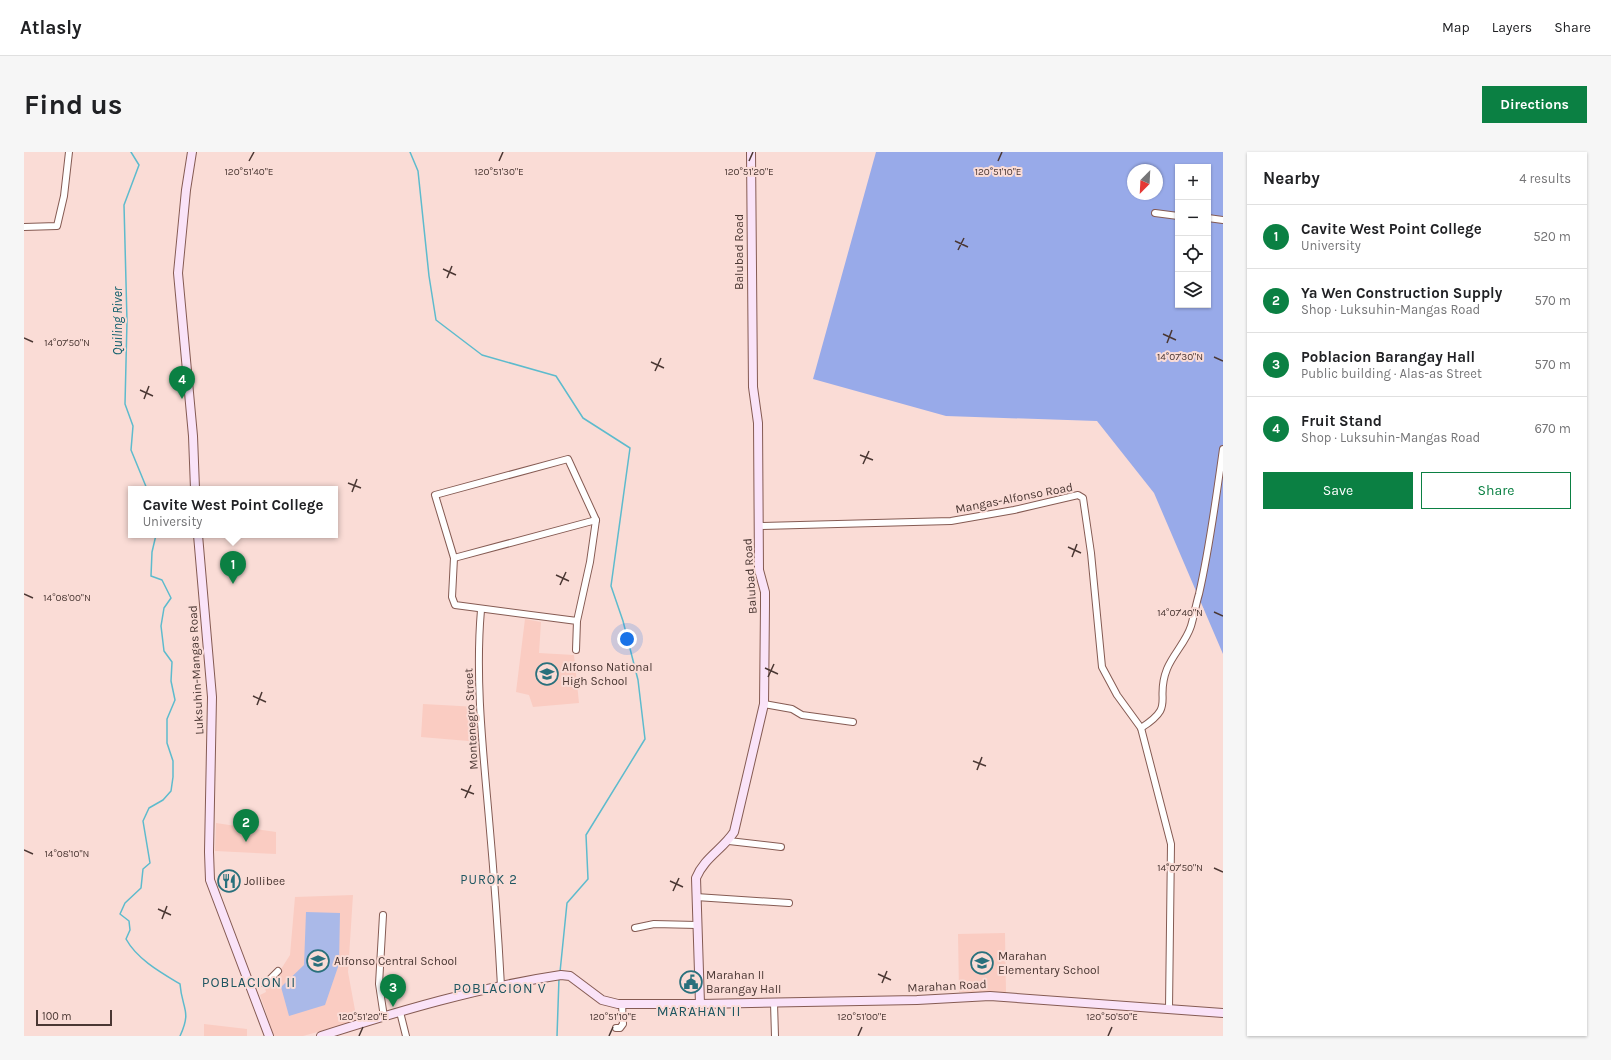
<!DOCTYPE html>
<meta charset="utf-8">
<style>
:root{--surface:#fff;--page:#f6f6f6;--text:#202124;--muted:#757577;--line:#e0e0e0;--accent:#0b8043}
body{margin:0;font-family:Karla,sans-serif;background:var(--page);color:var(--text)}
.controls{position:absolute;right:12px;top:12px;display:grid;overflow:hidden;border-radius:0px;box-shadow:0 1px 3px #0004}
.controls button{width:36px;height:36px;display:grid;place-items:center;padding:0;border:0;border-bottom:1px solid var(--line);background:var(--surface);color:var(--text);font:20px sans-serif}
.compass{position:absolute;left:1103px;top:12px;width:36px;height:36px;border-radius:50%;background:var(--surface);box-shadow:0 1px 3px #0004;rotate:204deg}
.scale{position:absolute;left:12px;bottom:10px;width:76px;box-sizing:border-box;padding-left:4px;border:2px solid #4a3733;border-top:0;font-size:11px;line-height:14px;white-space:nowrap;color:#4a3733;-webkit-text-stroke:3px #fadcd6;paint-order:stroke}
.you{position:absolute;left:603px;top:487px;width:14px;height:14px;margin:-10px;border:3px solid #fff;border-radius:50%;background:#1a73e8;box-shadow:0 0 0 6px #1a73e833}
.badge{display:grid;place-items:center;width:26px;height:26px;border-radius:50%;background:var(--accent);color:#fff;font-size:13px;font-weight:700}
.pin{position:absolute;translate:-50% -33px;filter:drop-shadow(0 1px 2px #0008)}
.pin::after{content:'';position:absolute;top:21px;width:14px;height:12px;background:inherit;clip-path:polygon(0 0,100% 0,50% 100%)}
.popup{position:absolute;left:104px;top:334px;width:210px;height:52px;box-sizing:border-box;display:grid;place-content:center;border-radius:0px;background:var(--surface);filter:drop-shadow(0 1px 3px #0005);font-size:13px;white-space:nowrap;color:var(--muted)}
.popup b{font-size:15px;color:var(--text)}
.popup::after{content:'';position:absolute;left:50%;top:100%;margin-left:-8px;border:8px solid transparent;border-top-color:var(--surface)}
.list{margin:0;padding:0;list-style:none}
h2{display:flex;justify-content:space-between;align-items:center;height:52px;margin:0;padding:0 16px;font-size:17px}
h2 small{font-size:13px;font-weight:400;color:var(--muted)}
.list li{display:grid;grid-template-columns:26px 1fr auto;gap:12px;align-items:center;box-sizing:border-box;height:64px;padding:0 16px;border-top:1px solid var(--line)}
.list b{display:block;font-size:15px;white-space:nowrap}
.list p{margin:0;font-size:13px;white-space:nowrap;color:var(--muted)}
.list em{font-size:13px;font-style:normal;color:var(--muted)}
.actions{display:flex;gap:8px;padding:12px 16px}
.actions a{flex:1;padding:9px 0;border:1px solid var(--accent);border-radius:0px;text-align:center;font-size:14px;color:var(--accent)}
.actions .main{background:var(--accent);color:#fff}
.icon{flex:none;width:22px;height:22px;fill:none;stroke:currentColor;stroke-width:2;stroke-linecap:round;stroke-linejoin:round}
.map{position:relative;flex:none;width:1199px;height:884px;overflow:hidden;border-radius:0px}
header{display:flex;align-items:center;gap:24px;box-sizing:border-box;height:56px;padding:0 20px;background:var(--surface);border-bottom:1px solid var(--line)}
header strong{font-size:19px}
nav{display:flex;gap:22px;margin-inline-start:auto;font-size:14px}
.intro{display:flex;align-items:center;justify-content:space-between;box-sizing:border-box;height:96px;padding:0 24px}
h1{margin:0;font-size:28px}
.button{padding:10px 18px;border-radius:0px;background:var(--accent);color:#fff;font-size:14px;font-weight:700}
main{display:flex;gap:24px;padding:0 24px}
aside{flex:1;background:var(--surface);border-radius:0px;box-shadow:0 1px 3px #0004}
.map>svg:first-child{display:block}
</style>
<header>
<strong>Atlasly</strong>
<nav><a>Map</a><a>Layers</a><a>Share</a></nav>
</header>
<div class="intro"><h1>Find us</h1><a class="button">Directions</a></div>
<main>
<div class="map">
<svg width="1199" height="884" viewBox="0 0 1199 884">
<rect width="100%" height="100%" fill="#fadcd6"/>
<g fill="#faccc2">
<path d="M 501,467 L 517,470 L 515,501 L 550,503 L 555,551 L 509,555 L 505,543 L 492,540 Z"/>
<path d="M 399,552 L 454,555 L 456,590 L 397,585 Z"/>
<path d="M 192,671 L 252,680 L 252,702 L 191,699 Z"/>
<path d="M 329,743 L 324,820 L 333,869 L 279,884 L 250,884 L 236,843 L 242,840 L 240,832 L 252,825 L 266,803 L 271,745 Z"/>
<path d="M 981,781 L 982,840 L 935,840 L 934,782 Z"/>
<path d="M 180,872 L 223,877 L 223,884 L 180,884 Z"/>
</g>
<path fill="#aab9e8" d="M 282,760 L 316,761 L 315,812 L 301,853 L 265,864 L 257,835 L 280,813 Z"/>
<path fill="#98aae9" fill-rule="evenodd" d="M 852,0 L 1199,0 L 1199,502 L 1130,341 L 1073,269 L 922,264 L 789,227 ZM 1154,15 L 1184,15 L 1184,153 L 1154,153 ZM 1109,18 L 1133,18 L 1133,42 L 1109,42 Z"/>
<g fill="none" stroke-linecap="round" stroke-linejoin="round">
<g stroke="#5dbbcd" stroke-width="1.5">
<path d="M 107,0 L 115,13 L 100,53 L 103,169 L 101,252 L 109,274 L 107,298 L 123,337"/>
<path d="M 386,0 L 394,19 L 405,124 L 412,168 L 458,203 L 532,224 L 559,266 L 606,296 L 587,434 L 599,469 L 614,528 L 621,587 L 562,683 L 564,727 L 543,751 L 536,820"/>
<path d="M 132,383 L 128,400 L 127,424 L 138,428 L 147,446 L 140,456 L 137,474 L 140,499 L 148,510 L 147,529 L 151,548 L 143,567 L 143,591 L 149,609 L 149,625 L 147,639 L 139,648 L 125,656 L 119,669 L 126,711 L 119,717 L 117,736 L 101,751 L 96,762 L 105,769 L 106,778 L 102,787 C 113,807 136,820 156,832 C 158,858 168,858 156,884"/>
<path d="M 533,884 L 535,826"/>
</g>
<g stroke="#855b53" stroke-width="8">
<g id="street">
<path d="M 1131,61 L 1154,64"/>
<path d="M 1184,66 L 1199,68"/>
<path d="M 0,75 L 33,74 L 40,44 L 45,0"/>
<path d="M 735,374 L 927,369 L 990,358 L 1054,343 L 1059,346 L 1067,401 L 1078,515 L 1093,543 L 1117,576 L 1147,692 L 1145,856"/>
<path d="M 430,406 L 572,368"/>
<path d="M 457,458 C 451,527 459,598 465,667 C 470,723 474,778 477,834"/>
<path d="M 552,498 L 553,469 L 566,410 L 572,368 L 544,307 L 411,343 L 430,406 L 428,445 L 431,453 L 553,469"/>
<path d="M 740,552 L 768,557 L 778,563 L 829,570"/>
<path d="M 1117,576 C 1153,553 1130,549 1143,517 C 1149,502 1162,490 1167,474 C 1170,464 1172,452 1175,442 C 1186,394 1192,346 1199,297"/>
<path d="M 705,689 L 757,695"/>
<path d="M 672,745 L 765,751"/>
<path d="M 359,763 L 355,832 L 360,865"/>
<path d="M 611,776 L 630,772 L 673,773"/>
<path d="M 227,834 L 245,828 L 254,819"/>
<path d="M 750,851 L 751,884"/>
<path d="M 376,860 L 382,884"/>
<path d="M 592,876 L 596,876 L 599,872 L 598,852"/>
</g>
</g>
<g stroke="#855b53" stroke-width="10">
<g id="secondary">
<path d="M 168,0 L 162,38 L 154,121 L 169,284 L 171,337"/>
<path d="M 174,383 L 188,545 L 185,700 L 186,728 L 245,884"/>
<path d="M 676,852 L 672,726 C 680,706 699,697 710,680 L 740,552 L 741,453 L 741,440 L 735,418 L 734,271 L 729,235 L 727,0"/>
<path d="M 297,884 C 375,859 456,835 537,823 L 546,824 L 578,848 L 594,852 L 676,852 L 893,848 L 966,844 L 1199,861"/>
</g>
</g>
<use href="#street" stroke="#fff" stroke-width="6"/>
<use href="#secondary" stroke="#fae3f8" stroke-width="8"/>
</g>
<path fill="none" stroke="#4a3733" stroke-width="1.5" d="M 225,9 L 230,0M 475,9 L 479,0M 725,9 L 729,0M 974,9 L 978,0M 931,89 L 944,95M 934,98 L 940,86M 419,117 L 432,123M 423,126 L 428,114M 1139,182 L 1152,188M 0,186 L 9,190M 1143,191 L 1148,178M 1190,205 L 1199,209M 627,210 L 640,216M 631,219 L 637,206M 116,238 L 129,244M 120,247 L 125,234M 836,303 L 849,308M 839,312 L 845,299M 324,331 L 337,336M 328,340 L 333,327M 1044,395 L 1057,401M 1048,405 L 1053,392M 532,423 L 545,429M 536,433 L 542,420M 0,442 L 9,446M 1190,460 L 1199,464M 741,516 L 754,522M 744,525 L 750,512M 229,544 L 242,550M 233,553 L 238,540M 949,609 L 962,614M 953,618 L 958,605M 437,637 L 450,642M 441,646 L 447,633M 0,698 L 9,702M 1190,716 L 1199,720M 646,729 L 659,735M 649,739 L 655,726M 134,757 L 147,763M 138,767 L 143,754M 854,822 L 867,828M 858,831 L 863,819M 335,884 L 339,875M 585,884 L 589,875M 834,884 L 838,875M 1084,884 L 1088,875"/>
<defs>
<g id="school-ring" transform="scale(1.15)"><circle r="9.5" fill="#fadcd6" stroke="#29707c" stroke-width="1.5"/><path d="M0-5L7-2L0 1L-7-2ZM-4 1L0 2.5L4 1V4Q0 6-4 4Z" fill="#29707c"/></g>
<g id="restaurant-ring" transform="scale(1.15)"><circle r="9.5" fill="#fadcd6" stroke="#29707c" stroke-width="1.5"/><path d="M-5-6h1v4h1v-4h1v4h1v-4h1v5L-1.5 .5V6h-2V.5L-5-1ZM5-6V6H3V1.5H1.5Q1.5-4 5-6Z" fill="#29707c"/></g>
<g id="civic-ring" transform="scale(1.15)"><circle r="9.5" fill="#fadcd6" stroke="#29707c" stroke-width="1.5"/><path d="M-.6-6.5H3V-4.5H.6V-3L4-1V1h2V6H-6V1h2V-1L-.6-3ZM-1.2 2.5V6h2.4V2.5Z" fill="#29707c"/></g>
</defs>
<g fill-rule="evenodd">
<use href="#school-ring" x="523" y="522"/>
<use href="#restaurant-ring" x="205" y="729"/>
<use href="#school-ring" x="294" y="809"/>
<use href="#school-ring" x="958" y="811"/>
<use href="#civic-ring" x="667" y="830"/>
</g>
<g text-anchor="middle" dominant-baseline="central" stroke-width="4" stroke-linejoin="round" paint-order="stroke">
<g font-size="12" fill="#4a3733" stroke="#fadcd6">
<text transform="translate(715 100) rotate(-90)">Balubad Road</text>
<text transform="translate(990 346) rotate(-11)">Mangas-Alfonso Road</text>
<text transform="translate(726 424) rotate(-94)">Balubad Road</text>
<text transform="translate(172 518) rotate(-93)">Luksuhin-Mangas Road</text>
<text transform="translate(447 567) rotate(-93)">Montenegro Street</text>
<text transform="translate(923 834) rotate(-3)">Marahan Road</text>
</g>
<g font-size="12" fill="#4a3733" stroke="#fadcd6" text-anchor="start">
<text x="538" y="515">Alfonso National<tspan x="538" dy="14">High School</tspan></text>
<text x="220" y="729">Jollibee</text>
<text x="974" y="804">Marahan<tspan x="974" dy="14">Elementary School</tspan></text>
<text x="310" y="809">Alfonso Central School</text>
<text x="682" y="823">Marahan II<tspan x="682" dy="14">Barangay Hall</tspan></text>
</g>
<g font-size="13" font-style="italic" fill="#11606d" stroke="#fadcd6">
<text transform="translate(93 169) rotate(-90)">Quiling River</text>
</g>
<g font-size="13" letter-spacing="1" fill="#1e5661" stroke="#fadcd6">
<text x="465" y="727">PUROK 2</text>
</g>
<g font-size="14" letter-spacing="1" fill="#1e5661" stroke="#fadcd6">
<text x="225" y="830">POBLACION II</text>
<text x="476" y="836">POBLACION V</text>
<text x="675" y="859">MARAHAN II</text>
</g>
</g>
<g font-size="10" text-anchor="middle" fill="#4a3733" stroke="#fadcd6" stroke-width="4" stroke-linejoin="round" paint-order="stroke">
<text x="225" y="23">120°51'40"E</text>
<text x="725" y="23">120°51'20"E</text>
<text x="475" y="23">120°51'30"E</text>
<text x="974" y="23">120°51'10"E</text>
<text x="43" y="194">14°07'50"N</text>
<text x="1156" y="208">14°07'30"N</text>
<text x="43" y="449">14°08'00"N</text>
<text x="1156" y="464">14°07'40"N</text>
<text x="43" y="705">14°08'10"N</text>
<text x="1156" y="719">14°07'50"N</text>
<text x="339" y="868">120°51'20"E</text>
<text x="589" y="868">120°51'10"E</text>
<text x="838" y="868">120°51'00"E</text>
<text x="1088" y="868">120°50'50"E</text>
</g>
</svg>
<div class="controls">
<button>+</button>
<button>−</button>
<button><svg class="icon" aria-label="locate" viewBox="0 0 24 24"><circle cx="12" cy="12" r="6"/><path d="M12 2v4M12 18v4M2 12h4M18 12h4"/></svg></button>
<button><svg class="icon" aria-label="layers" viewBox="0 0 24 24"><path d="M12 4l9 5-9 5-9-5zM3 14l9 5 9-5"/></svg></button>
</div>
<svg class="compass" viewBox="-18 -18 36 36"><path d="M0-13l5 13h-10z" fill="#e53935"/><path d="M0 13l5-13h-10z" fill="#757577"/></svg>
<div class="scale">100 m</div>
<div class="you"></div>
<div class="pin badge" style="left:209px;top:432px">1</div>
<div class="popup"><b>Cavite West Point College</b>University</div>
<div class="pin badge" style="left:222px;top:690px">2</div>
<div class="pin badge" style="left:369px;top:855px">3</div>
<div class="pin badge" style="left:158px;top:247px">4</div>
</div>
<aside>
<h2>Nearby<small>4 results</small></h2>
<ul class="list">
<li><span class="badge">1</span><div><b>Cavite West Point College</b><p>University</p></div><em>520 m</em></li>
<li><span class="badge">2</span><div><b>Ya Wen Construction Supply</b><p>Shop · Luksuhin-Mangas Road</p></div><em>570 m</em></li>
<li><span class="badge">3</span><div><b>Poblacion Barangay Hall</b><p>Public building · Alas-as Street</p></div><em>570 m</em></li>
<li><span class="badge">4</span><div><b>Fruit Stand</b><p>Shop · Luksuhin-Mangas Road</p></div><em>670 m</em></li>
</ul>
<div class="actions"><a class="main">Save</a><a>Share</a></div>
</aside>
</main>
